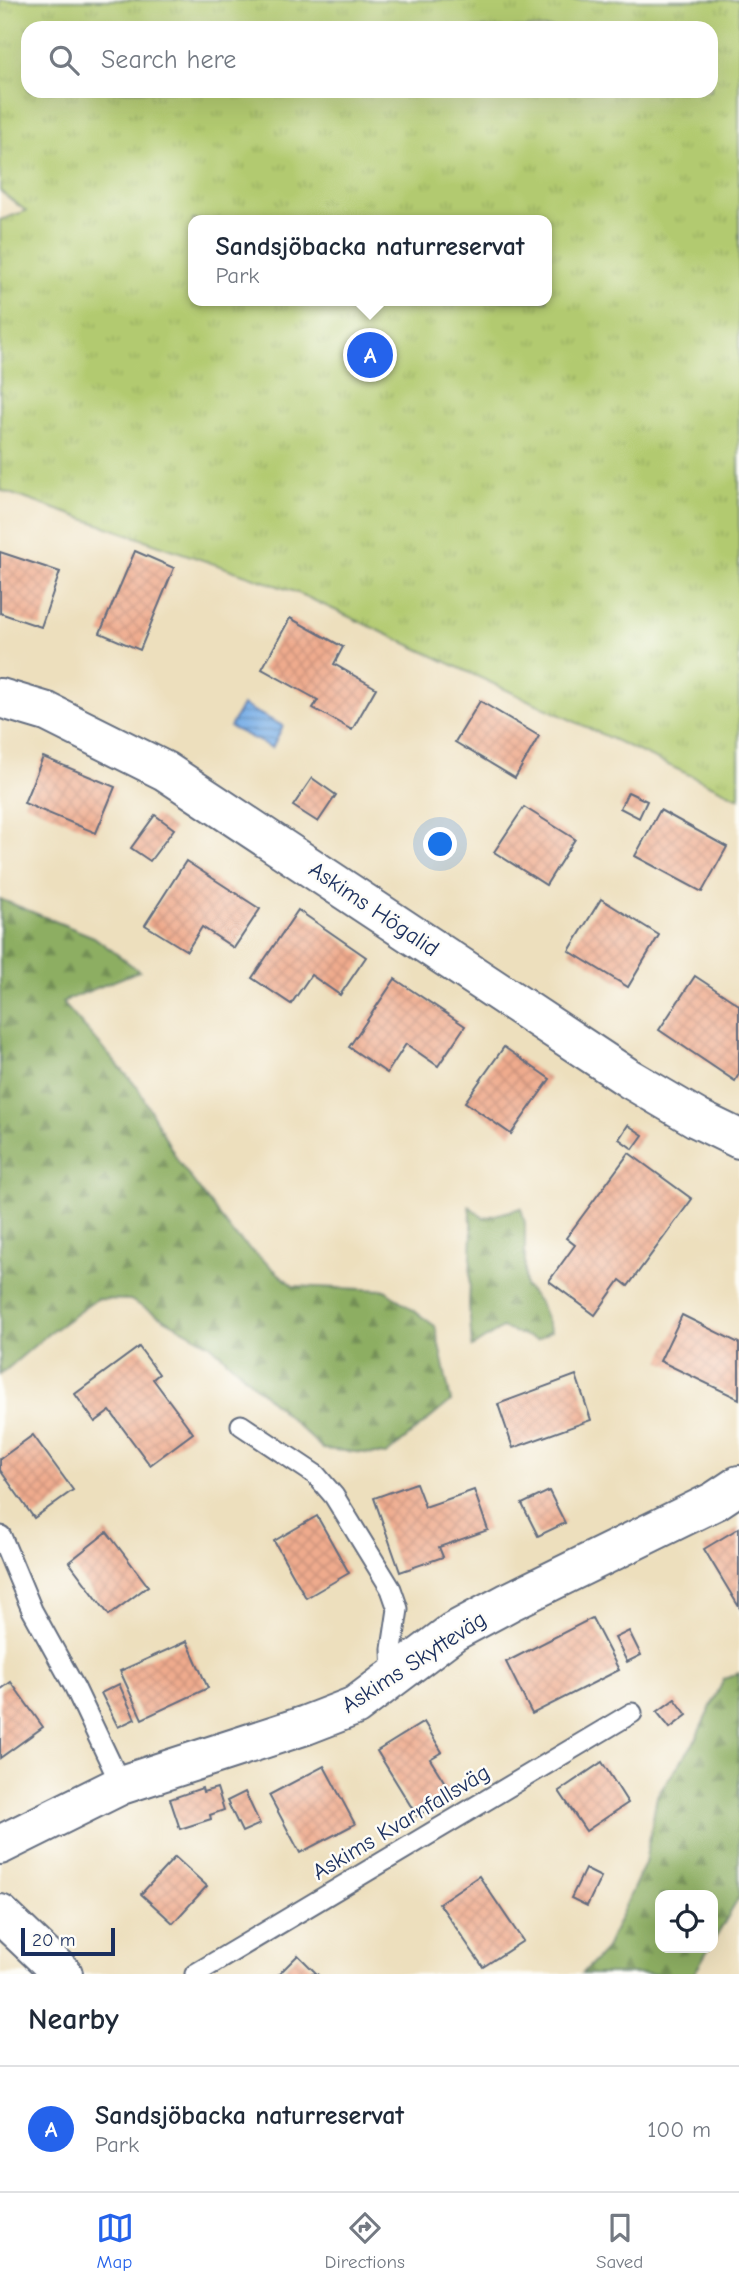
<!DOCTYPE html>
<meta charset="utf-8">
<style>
:root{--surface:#fff;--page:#f2f2f3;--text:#1f2937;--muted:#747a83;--line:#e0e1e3;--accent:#2563eb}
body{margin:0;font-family:"Comic Neue",sans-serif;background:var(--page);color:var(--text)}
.controls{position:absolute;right:21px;bottom:21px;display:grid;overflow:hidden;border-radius:14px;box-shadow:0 7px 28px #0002}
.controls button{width:63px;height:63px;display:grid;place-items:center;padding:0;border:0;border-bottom:2px solid var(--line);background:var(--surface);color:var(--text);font:35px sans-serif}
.scale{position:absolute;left:21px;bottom:18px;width:94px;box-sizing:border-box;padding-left:7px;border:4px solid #1b2f5e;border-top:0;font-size:19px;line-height:24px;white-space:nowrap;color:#1b2f5e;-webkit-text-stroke:5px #fdfcf7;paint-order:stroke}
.you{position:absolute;left:441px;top:845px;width:24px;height:24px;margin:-18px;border:5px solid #fff;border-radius:50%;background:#1a73e8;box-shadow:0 0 0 10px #1a73e833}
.badge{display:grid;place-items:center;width:46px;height:46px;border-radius:50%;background:var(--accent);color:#fff;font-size:23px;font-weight:700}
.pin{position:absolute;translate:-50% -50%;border:4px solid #fff;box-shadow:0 2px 7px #0006}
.popup{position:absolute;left:188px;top:215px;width:364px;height:91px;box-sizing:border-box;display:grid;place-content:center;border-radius:14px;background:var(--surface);filter:drop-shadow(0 2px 5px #0005);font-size:23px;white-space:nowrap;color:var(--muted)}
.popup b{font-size:26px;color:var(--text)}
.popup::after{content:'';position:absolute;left:50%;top:100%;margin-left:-14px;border:14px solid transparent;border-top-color:var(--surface)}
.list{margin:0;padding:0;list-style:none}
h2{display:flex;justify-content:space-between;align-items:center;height:91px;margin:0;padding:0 28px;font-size:30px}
h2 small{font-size:23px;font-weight:400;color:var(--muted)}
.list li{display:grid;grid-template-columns:46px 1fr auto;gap:21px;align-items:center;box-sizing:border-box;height:126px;padding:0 28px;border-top:2px solid var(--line)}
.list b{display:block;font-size:26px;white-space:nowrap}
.list p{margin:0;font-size:23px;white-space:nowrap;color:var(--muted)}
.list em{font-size:23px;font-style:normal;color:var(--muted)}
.icon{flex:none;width:38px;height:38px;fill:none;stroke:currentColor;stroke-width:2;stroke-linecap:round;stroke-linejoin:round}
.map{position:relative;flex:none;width:739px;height:1974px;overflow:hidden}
.search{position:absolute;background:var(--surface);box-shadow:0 7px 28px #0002;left:21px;right:21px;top:21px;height:77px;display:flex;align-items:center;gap:18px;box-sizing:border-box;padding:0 24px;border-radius:21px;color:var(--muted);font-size:26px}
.sheet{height:217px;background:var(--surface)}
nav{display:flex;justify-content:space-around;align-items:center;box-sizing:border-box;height:98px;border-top:2px solid var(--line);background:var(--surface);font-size:19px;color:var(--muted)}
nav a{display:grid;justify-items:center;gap:4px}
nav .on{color:var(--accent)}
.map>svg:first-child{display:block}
</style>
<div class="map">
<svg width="739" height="1974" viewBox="0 0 739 1974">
<defs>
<pattern id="forest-firs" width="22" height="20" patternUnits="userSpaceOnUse" patternTransform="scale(1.75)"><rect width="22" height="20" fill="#8dae62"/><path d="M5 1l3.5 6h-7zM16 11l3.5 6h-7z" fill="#728e54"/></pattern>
<pattern id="park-tufts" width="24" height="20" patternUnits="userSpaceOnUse" patternTransform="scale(1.75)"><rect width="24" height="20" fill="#b2ca6f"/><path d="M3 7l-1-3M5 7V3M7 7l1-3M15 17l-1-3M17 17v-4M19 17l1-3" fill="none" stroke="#98ae63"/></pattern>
<pattern id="water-rules" width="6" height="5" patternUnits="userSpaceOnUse" patternTransform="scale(1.75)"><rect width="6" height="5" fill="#79afe7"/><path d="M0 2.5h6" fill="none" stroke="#628fbe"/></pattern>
<pattern id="building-cross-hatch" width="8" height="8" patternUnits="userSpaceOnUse" patternTransform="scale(1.75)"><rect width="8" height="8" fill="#efab8d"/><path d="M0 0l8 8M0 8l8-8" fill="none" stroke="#cc937c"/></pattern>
</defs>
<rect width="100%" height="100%" fill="#fdfcf7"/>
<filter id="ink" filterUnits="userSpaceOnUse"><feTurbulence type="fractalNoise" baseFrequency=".0143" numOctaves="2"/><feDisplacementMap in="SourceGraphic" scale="14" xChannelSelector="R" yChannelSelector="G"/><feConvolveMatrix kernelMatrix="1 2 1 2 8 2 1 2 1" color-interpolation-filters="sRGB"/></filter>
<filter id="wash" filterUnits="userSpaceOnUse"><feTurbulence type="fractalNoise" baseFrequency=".00686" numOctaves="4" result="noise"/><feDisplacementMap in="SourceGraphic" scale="28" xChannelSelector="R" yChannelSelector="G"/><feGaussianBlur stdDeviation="1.57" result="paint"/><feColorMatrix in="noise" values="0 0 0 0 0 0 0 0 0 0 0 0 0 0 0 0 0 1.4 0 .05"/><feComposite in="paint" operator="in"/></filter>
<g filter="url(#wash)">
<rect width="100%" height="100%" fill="#eddfbd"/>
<g fill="url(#forest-firs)" stroke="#546e60" stroke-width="2">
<path d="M 0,899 L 94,937 L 139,971 L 62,1002 L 138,1088 L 178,1161 L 233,1234 L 293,1286 L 385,1290 L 435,1326 L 451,1401 L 386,1455 L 323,1449 L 211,1345 L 130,1300 L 97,1299 L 48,1334 L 0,1375 Z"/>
<path d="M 469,1206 L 484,1218 L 521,1208 L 525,1223 L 525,1286 L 540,1303 L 551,1331 L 537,1340 L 502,1328 L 472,1347 L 469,1305 L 472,1230 Z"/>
<path d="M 739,1673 L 739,1898 L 713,1942 L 713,1895 L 660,1895 L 660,1948 L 709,1948 L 694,1974 L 582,1974 L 605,1950 L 645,1863 L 657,1796 L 693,1744 L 724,1679 Z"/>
</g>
<path fill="url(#park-tufts)" stroke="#667c66" stroke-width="2" fill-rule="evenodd" d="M 0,0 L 739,0 L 739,798 L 298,593 L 0,490 L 0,220 L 26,211 L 0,191 ZM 28,28 L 711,28 L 711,91 L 28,91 ZM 193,220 L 547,220 L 547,301 L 193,301 Z"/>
<path fill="url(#water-rules)" stroke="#4a6fa2" stroke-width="2" d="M 242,705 L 283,726 L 272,748 L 230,727 Z"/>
<g id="blocks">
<g fill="url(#building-cross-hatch)">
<path d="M 135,551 L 174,568 L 140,650 L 100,633 Z"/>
<path d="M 0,552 L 60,572 L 41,627 L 0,613 Z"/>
<path d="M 290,618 L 343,647 L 334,664 L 376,688 L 352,730 L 313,708 L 318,700 L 262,669 Z"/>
<path d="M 480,701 L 539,736 L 515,778 L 455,742 Z"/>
<path d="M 43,757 L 115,787 L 96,833 L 24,803 Z"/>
<path d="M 312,778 L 336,795 L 318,822 L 293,806 Z"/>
<path d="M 628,792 L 647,801 L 639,818 L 620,808 Z"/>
<path d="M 524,807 L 575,839 L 546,885 L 494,852 Z"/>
<path d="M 660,810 L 727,847 L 702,892 L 635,856 Z"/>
<path d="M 155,815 L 174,829 L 150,861 L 131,848 Z"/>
<path d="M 186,861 L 260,909 L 234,948 L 202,927 L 187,951 L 145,925 Z"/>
<path d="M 601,899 L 659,935 L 628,987 L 569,951 Z"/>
<path d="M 298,910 L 366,957 L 340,995 L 311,975 L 291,1004 L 252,978 Z"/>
<path d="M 695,976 L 739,1005 L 739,1074 L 735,1081 L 659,1030 Z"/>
<path d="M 395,979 L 465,1026 L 438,1066 L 406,1044 L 387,1073 L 349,1047 Z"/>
<path d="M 504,1047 L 550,1079 L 511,1134 L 465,1102 Z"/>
<path d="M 628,1125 L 643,1135 L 633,1149 L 619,1139 Z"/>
<path d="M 629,1153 L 692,1199 L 628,1286 L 620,1280 L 595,1315 L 549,1281 L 575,1245 L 566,1238 Z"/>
<path d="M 682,1315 L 739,1343 L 739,1399 L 660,1361 Z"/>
<path d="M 139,1347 L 159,1374 L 153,1379 L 193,1433 L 150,1465 L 110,1411 L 95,1422 L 75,1394 Z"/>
<path d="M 576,1375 L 591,1420 L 513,1448 L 498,1404 Z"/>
<path d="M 33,1435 L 73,1490 L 34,1518 L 0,1470 L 0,1459 Z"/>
<path d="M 416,1483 L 425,1507 L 474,1490 L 488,1530 L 439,1547 L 443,1557 L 400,1572 L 374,1498 Z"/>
<path d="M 549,1491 L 565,1523 L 538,1536 L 522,1504 Z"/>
<path d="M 317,1516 L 349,1573 L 306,1598 L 274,1541 Z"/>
<path d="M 739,1528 L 739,1607 L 704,1549 Z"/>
<path d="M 107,1532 L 148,1586 L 109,1615 L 69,1562 Z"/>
<path d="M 592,1618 L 619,1670 L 532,1714 L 506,1662 Z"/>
<path d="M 629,1631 L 641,1655 L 627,1662 L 615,1638 Z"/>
<path d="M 187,1641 L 208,1688 L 142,1719 L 120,1671 Z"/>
<path d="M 11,1682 L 43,1727 L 0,1758 L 0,1690 Z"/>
<path d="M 119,1684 L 135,1719 L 118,1727 L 101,1693 Z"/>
<path d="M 675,1699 L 687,1715 L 670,1728 L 657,1712 Z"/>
<path d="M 424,1722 L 442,1752 L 430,1759 L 452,1794 L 417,1816 L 377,1751 Z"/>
<path d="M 602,1762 L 628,1803 L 586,1831 L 559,1791 Z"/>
<path d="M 324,1766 L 355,1824 L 300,1853 L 269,1795 Z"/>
<path d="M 202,1788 L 203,1792 L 217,1788 L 224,1810 L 210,1815 L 211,1819 L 180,1829 L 170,1799 Z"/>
<path d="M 245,1792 L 260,1824 L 242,1832 L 227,1801 Z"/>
<path d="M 175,1857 L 207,1886 L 173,1923 L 141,1894 Z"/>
<path d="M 585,1869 L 601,1877 L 587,1906 L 571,1898 Z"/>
<path d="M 479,1876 L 523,1941 L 483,1967 L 439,1903 Z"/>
<path d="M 298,1955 L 317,1974 L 279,1974 Z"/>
</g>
</g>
</g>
<g filter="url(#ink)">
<use href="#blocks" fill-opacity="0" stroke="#646d7f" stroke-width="2"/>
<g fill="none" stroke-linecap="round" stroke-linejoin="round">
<g stroke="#646d7f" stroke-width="23">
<g id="service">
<path d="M 241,1425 L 316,1475 L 334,1496 L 391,1589 L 398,1609 L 392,1649 L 393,1678"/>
<path d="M 1,1536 L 32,1610 L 75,1688 L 121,1785"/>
<path d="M 195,1974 L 632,1713"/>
</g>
</g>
<g stroke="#646d7f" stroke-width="42">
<g id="minor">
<path d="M 0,698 L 47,712 L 165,771 L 630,1079 L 698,1119 L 739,1139"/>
<path d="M 0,1845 L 121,1785 L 306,1725 L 355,1706 L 453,1632 L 509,1602 L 715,1501 L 739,1485"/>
</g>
</g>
<g stroke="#646d7f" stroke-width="42">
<path id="tertiary" d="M 0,1914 L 63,1974"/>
</g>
<use href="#service" stroke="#fff" stroke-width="19"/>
<use href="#minor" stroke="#fff" stroke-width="38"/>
<use href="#tertiary" stroke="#fff" stroke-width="38"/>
</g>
</g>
<g text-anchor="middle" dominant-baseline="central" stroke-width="5" stroke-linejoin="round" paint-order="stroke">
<g font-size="23" fill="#1b2f5e" stroke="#fdfcf7">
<text transform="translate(374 909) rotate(34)">Askims Högalid</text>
<text transform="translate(414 1662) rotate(-33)">Askims Skytteväg</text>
<text transform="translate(401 1822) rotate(-31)">Askims Kvarnfallsväg</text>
</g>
</g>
</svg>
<div class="controls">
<button><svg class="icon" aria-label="locate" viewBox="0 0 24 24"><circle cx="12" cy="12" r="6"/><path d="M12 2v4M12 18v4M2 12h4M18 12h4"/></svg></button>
</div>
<div class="scale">20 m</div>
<div class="you"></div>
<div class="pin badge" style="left:370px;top:355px">A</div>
<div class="popup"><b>Sandsjöbacka naturreservat</b>Park</div>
<div class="search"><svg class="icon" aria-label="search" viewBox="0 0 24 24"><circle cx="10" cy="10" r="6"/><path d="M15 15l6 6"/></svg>Search here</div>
</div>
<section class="sheet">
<h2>Nearby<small></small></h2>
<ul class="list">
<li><span class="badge">A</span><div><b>Sandsjöbacka naturreservat</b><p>Park</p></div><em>100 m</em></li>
</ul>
</section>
<nav>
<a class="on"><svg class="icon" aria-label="map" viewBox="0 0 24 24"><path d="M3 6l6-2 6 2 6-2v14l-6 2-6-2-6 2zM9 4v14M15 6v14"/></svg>Map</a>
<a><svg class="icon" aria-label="directions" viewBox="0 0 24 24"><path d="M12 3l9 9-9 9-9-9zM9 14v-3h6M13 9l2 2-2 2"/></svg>Directions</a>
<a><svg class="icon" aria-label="saved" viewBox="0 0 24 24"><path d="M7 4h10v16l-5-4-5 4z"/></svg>Saved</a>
</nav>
